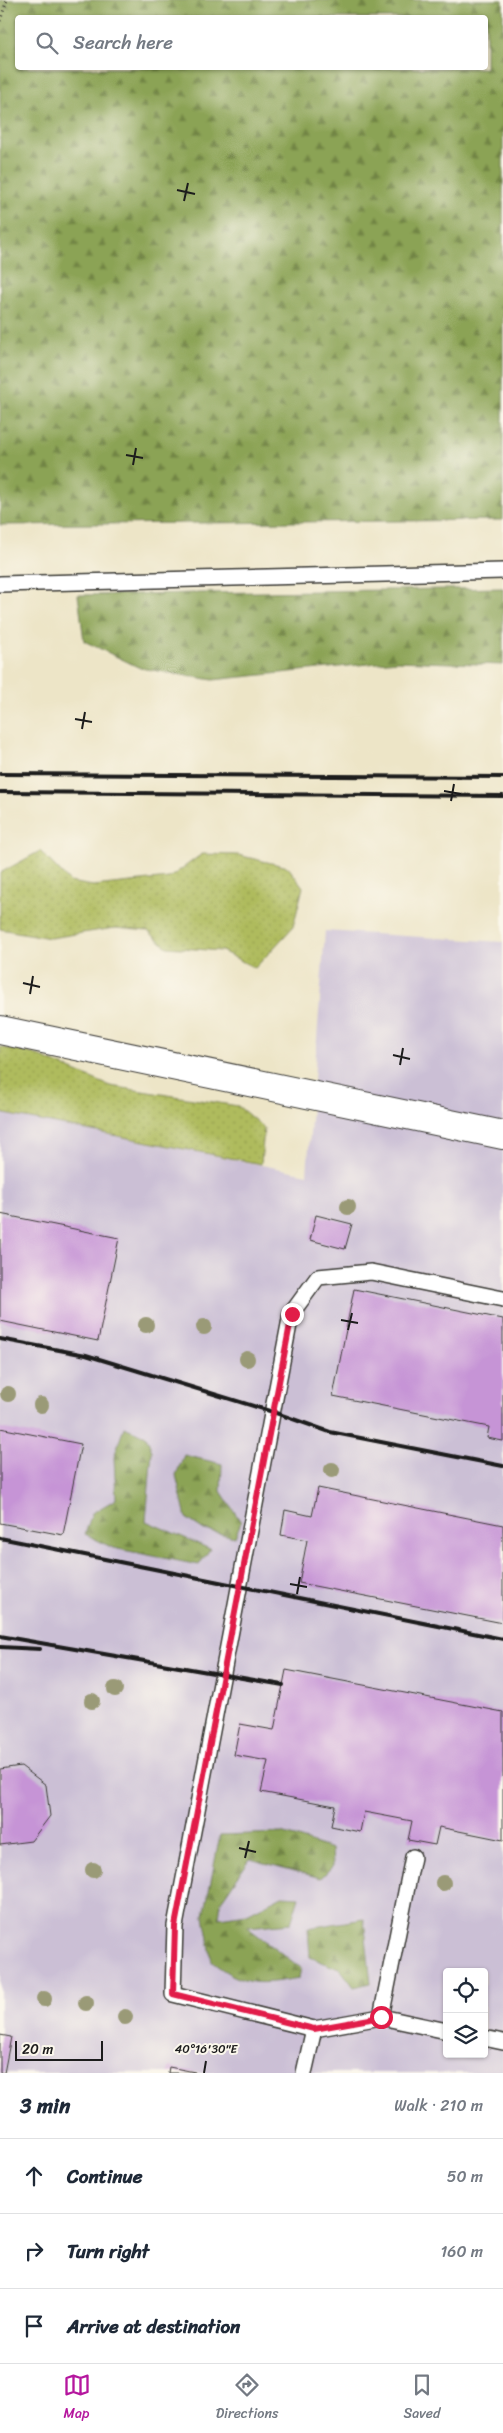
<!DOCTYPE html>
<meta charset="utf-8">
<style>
:root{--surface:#fff;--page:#f2f2f3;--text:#1f2937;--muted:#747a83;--line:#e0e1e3;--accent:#b5179e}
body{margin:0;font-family:Sriracha,sans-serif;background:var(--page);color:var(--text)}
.controls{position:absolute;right:15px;bottom:15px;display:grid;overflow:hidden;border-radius:5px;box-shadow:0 1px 4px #0004}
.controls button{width:45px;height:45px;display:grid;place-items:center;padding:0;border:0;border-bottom:1px solid var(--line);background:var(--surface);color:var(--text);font:25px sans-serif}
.scale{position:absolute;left:15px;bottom:12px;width:88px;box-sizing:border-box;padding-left:5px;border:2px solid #1c1c1c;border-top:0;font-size:14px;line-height:18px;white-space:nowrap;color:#1c1c1c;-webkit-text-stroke:4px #fbf7ec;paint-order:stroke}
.stop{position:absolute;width:15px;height:15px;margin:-11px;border:4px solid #e11d48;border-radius:50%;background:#fff}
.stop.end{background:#e11d48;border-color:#fff;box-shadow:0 1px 5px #0008}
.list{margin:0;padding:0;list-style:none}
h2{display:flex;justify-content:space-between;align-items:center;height:65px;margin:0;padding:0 20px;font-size:21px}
h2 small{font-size:16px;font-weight:400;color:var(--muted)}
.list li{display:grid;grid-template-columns:32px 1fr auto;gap:15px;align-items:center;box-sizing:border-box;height:75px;padding:0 20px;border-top:1px solid var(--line)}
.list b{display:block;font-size:19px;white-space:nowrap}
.list em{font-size:16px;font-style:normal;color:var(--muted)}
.icon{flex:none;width:28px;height:28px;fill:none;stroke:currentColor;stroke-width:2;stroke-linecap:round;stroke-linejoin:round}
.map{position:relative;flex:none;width:503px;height:2073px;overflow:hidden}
.search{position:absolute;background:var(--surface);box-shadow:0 1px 4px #0004;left:15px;right:15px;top:15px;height:55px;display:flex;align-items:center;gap:12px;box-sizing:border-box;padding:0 18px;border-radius:5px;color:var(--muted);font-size:19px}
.sheet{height:290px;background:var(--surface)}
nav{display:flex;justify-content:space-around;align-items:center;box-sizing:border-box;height:70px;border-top:1px solid var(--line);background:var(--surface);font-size:14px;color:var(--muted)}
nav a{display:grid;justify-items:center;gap:2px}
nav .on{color:var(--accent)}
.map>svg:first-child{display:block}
</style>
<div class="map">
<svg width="503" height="2073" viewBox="0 0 503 2073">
<defs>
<pattern id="green-dots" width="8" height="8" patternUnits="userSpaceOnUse" patternTransform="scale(1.25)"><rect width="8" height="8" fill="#afbb5d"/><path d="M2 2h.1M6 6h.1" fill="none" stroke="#96a050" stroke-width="1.8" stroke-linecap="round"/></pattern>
<pattern id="forest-firs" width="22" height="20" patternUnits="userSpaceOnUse" patternTransform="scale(1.25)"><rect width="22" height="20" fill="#8ba354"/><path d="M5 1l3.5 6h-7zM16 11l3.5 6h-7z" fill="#718445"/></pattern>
</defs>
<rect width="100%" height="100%" fill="#fbf7ec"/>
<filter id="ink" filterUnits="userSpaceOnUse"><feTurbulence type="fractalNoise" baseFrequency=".02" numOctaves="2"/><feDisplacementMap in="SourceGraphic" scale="10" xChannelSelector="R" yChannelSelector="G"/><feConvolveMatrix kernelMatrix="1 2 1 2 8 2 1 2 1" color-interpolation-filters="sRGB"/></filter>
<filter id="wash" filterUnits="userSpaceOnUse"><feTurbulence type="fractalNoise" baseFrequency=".0096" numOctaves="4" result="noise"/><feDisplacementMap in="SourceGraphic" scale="20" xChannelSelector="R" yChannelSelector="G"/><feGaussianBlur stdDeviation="1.12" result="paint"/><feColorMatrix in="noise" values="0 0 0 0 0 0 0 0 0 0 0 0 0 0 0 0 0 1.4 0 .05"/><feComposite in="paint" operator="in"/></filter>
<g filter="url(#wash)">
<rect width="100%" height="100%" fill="#ede5c7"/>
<path fill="#cbbfd5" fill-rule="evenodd" d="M 325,931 L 503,942 L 503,2073 L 0,2073 L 0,1113 L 307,1174 ZM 447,1972 L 484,1972 L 484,2054 L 447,2054 Z"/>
<g fill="url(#green-dots)" stroke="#666c3c">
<path d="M 40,851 L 70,882 L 93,886 L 169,878 L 202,854 L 238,855 L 288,867 L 303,887 L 293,927 L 255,968 L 222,951 L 167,947 L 148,931 L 115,928 L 50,938 L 0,929 L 0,873 Z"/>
<path d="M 0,1047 L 34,1054 L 110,1086 L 238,1106 L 264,1128 L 261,1164 L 0,1113 Z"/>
</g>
<g fill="url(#forest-firs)" stroke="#546038" fill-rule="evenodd">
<path d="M 0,0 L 503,0 L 503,520 L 0,525 ZM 18,18 L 486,18 L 486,68 L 18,68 Z"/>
<path d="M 503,588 L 503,665 L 397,661 L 213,680 L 140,668 L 84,641 L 78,595 Z"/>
<path d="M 124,1427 L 146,1436 L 152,1451 L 146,1521 L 210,1549 L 199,1565 L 113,1548 L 85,1534 L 92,1513 L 116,1499 L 114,1457 Z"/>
<path d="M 184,1455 L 222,1464 L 221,1491 L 241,1522 L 235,1537 L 204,1530 L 186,1518 L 176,1475 Z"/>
<path d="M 282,1833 L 332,1849 L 333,1866 L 321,1878 L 250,1859 L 221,1901 L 219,1918 L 247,1914 L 282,1896 L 299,1897 L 291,1923 L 247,1927 L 301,1968 L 299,1978 C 259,1985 245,1987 212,1962 L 204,1916 L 220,1835 Z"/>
<path d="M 364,1919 L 371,1983 L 354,1987 L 341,1970 L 310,1957 L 308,1928 Z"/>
</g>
<g id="blocks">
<g fill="#c694d6">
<path d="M 0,1214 L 119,1238 L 98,1341 L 0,1321 Z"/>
<path d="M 316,1215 L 352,1224 L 345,1249 L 310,1240 Z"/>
<path d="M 354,1289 L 503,1319 L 503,1441 L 487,1438 L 489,1427 L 333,1396 Z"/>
<path d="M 0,1428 L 81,1444 L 63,1535 L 0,1523 Z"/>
<path d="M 318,1488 L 503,1525 L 503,1623 L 299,1583 L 307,1540 L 281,1535 L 285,1510 L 312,1516 Z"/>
<path d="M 286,1670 L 503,1712 L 503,1840 L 439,1827 L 435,1845 L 408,1840 L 412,1821 L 364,1812 L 360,1832 L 331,1826 L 335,1806 L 261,1792 L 268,1761 L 234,1755 L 240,1724 L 274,1730 Z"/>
<path d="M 21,1766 L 46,1785 L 50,1816 L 31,1841 L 0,1845 L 0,1769 Z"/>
<path d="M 0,2035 L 11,2037 L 4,2073 L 0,2073 Z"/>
<path d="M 169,2067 L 195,2072 L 195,2073 L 168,2073 Z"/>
</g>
</g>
</g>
<g filter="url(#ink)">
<use href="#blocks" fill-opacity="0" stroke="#3b3a36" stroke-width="1"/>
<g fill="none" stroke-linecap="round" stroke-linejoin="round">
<g stroke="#3b3a36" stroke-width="18">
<g id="lane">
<path d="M 0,584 L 503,571"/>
<path d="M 381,2017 L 447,2031"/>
<path d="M 314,2029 L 381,2017 L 413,1857"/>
<path d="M 484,2038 L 503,2042"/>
<path d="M 304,2073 L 314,2029 L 173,1994 L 175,1926 L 291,1314 L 318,1277 L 371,1272 L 503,1299"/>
</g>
</g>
<g stroke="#3b3a36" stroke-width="30">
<path id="street" d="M 0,1030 L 503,1135"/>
</g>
<path stroke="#3b3a36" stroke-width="3" stroke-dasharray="1 4" stroke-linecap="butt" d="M 0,21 L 7,0"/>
<use href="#lane" stroke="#fff" stroke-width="15"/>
<use href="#street" stroke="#fff" stroke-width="28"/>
<g stroke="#1c1c1c" stroke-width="4">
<path d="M 0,774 L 503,777"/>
<path d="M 0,792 L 503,796"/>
<path d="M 0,1339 L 86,1355 L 273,1412 L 330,1432 L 503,1466"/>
<path d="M 0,1538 L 503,1639"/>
<path d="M 0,1636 L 283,1685"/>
<path d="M 0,1647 L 40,1649"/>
</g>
</g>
<g fill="#9a9a77">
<circle cx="348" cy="1207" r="8"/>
<circle cx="146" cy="1325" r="8"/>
<circle cx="204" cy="1327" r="8"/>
<circle cx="247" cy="1359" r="8"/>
<circle cx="8" cy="1394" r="8"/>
<circle cx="41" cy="1405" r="8"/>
<circle cx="332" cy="1470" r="8"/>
<circle cx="115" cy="1689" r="8"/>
<circle cx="92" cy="1701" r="8"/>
<circle cx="93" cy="1870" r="8"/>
<circle cx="443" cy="1883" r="8"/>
<circle cx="44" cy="1999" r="8"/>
<circle cx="86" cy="2003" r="8"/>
<circle cx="125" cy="2017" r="8"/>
</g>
</g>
<g fill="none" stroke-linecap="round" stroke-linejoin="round" filter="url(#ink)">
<path stroke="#e11d48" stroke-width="6" d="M 292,1314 L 175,1926 L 173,1994 L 314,2029 L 381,2017"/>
</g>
<path fill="none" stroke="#1c1c1c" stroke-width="2" d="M 177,190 L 195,194M 184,201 L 188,183M 126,455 L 143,458M 133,465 L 136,448M 75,719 L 92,722M 82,729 L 85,712M 444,791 L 461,794M 451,801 L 454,784M 23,983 L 40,987M 30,994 L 33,976M 393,1055 L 410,1059M 400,1065 L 403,1048M 341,1320 L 358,1323M 348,1330 L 352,1313M 290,1584 L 307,1587M 297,1594 L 300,1577M 239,1848 L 256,1852M 245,1858 L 249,1841M 204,2073 L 206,2061"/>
<g font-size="12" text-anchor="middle" fill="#1c1c1c" stroke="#fbf7ec" stroke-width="4" stroke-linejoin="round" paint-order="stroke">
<text x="206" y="2053">40°16'30"E</text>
</g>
</svg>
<div class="controls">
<button><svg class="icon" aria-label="locate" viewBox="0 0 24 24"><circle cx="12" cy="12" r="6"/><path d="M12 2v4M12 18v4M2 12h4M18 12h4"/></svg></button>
<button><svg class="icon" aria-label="layers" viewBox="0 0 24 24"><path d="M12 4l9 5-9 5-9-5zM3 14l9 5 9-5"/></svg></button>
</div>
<div class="scale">20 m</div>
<div class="stop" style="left:381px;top:2017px"></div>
<div class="stop end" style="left:292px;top:1314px"></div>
<div class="search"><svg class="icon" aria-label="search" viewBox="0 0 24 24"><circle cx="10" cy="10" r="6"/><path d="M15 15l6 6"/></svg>Search here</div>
</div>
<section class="sheet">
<h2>3 min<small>Walk · 210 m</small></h2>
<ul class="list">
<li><svg class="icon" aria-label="ahead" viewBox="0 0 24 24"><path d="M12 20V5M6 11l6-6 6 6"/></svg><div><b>Continue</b></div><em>50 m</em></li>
<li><svg class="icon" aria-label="right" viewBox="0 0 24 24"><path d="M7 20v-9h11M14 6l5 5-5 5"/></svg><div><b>Turn right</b></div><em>160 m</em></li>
<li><svg class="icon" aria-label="arrive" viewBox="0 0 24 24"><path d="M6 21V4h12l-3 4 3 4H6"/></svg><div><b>Arrive at destination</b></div></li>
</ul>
</section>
<nav>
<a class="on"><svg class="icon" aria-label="map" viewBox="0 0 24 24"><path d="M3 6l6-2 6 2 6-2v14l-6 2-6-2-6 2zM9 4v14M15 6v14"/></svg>Map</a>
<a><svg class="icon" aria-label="directions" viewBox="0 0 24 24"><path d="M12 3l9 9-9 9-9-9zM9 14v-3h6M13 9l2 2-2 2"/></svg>Directions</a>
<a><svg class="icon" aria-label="saved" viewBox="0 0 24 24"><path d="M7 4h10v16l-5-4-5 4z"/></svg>Saved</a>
</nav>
